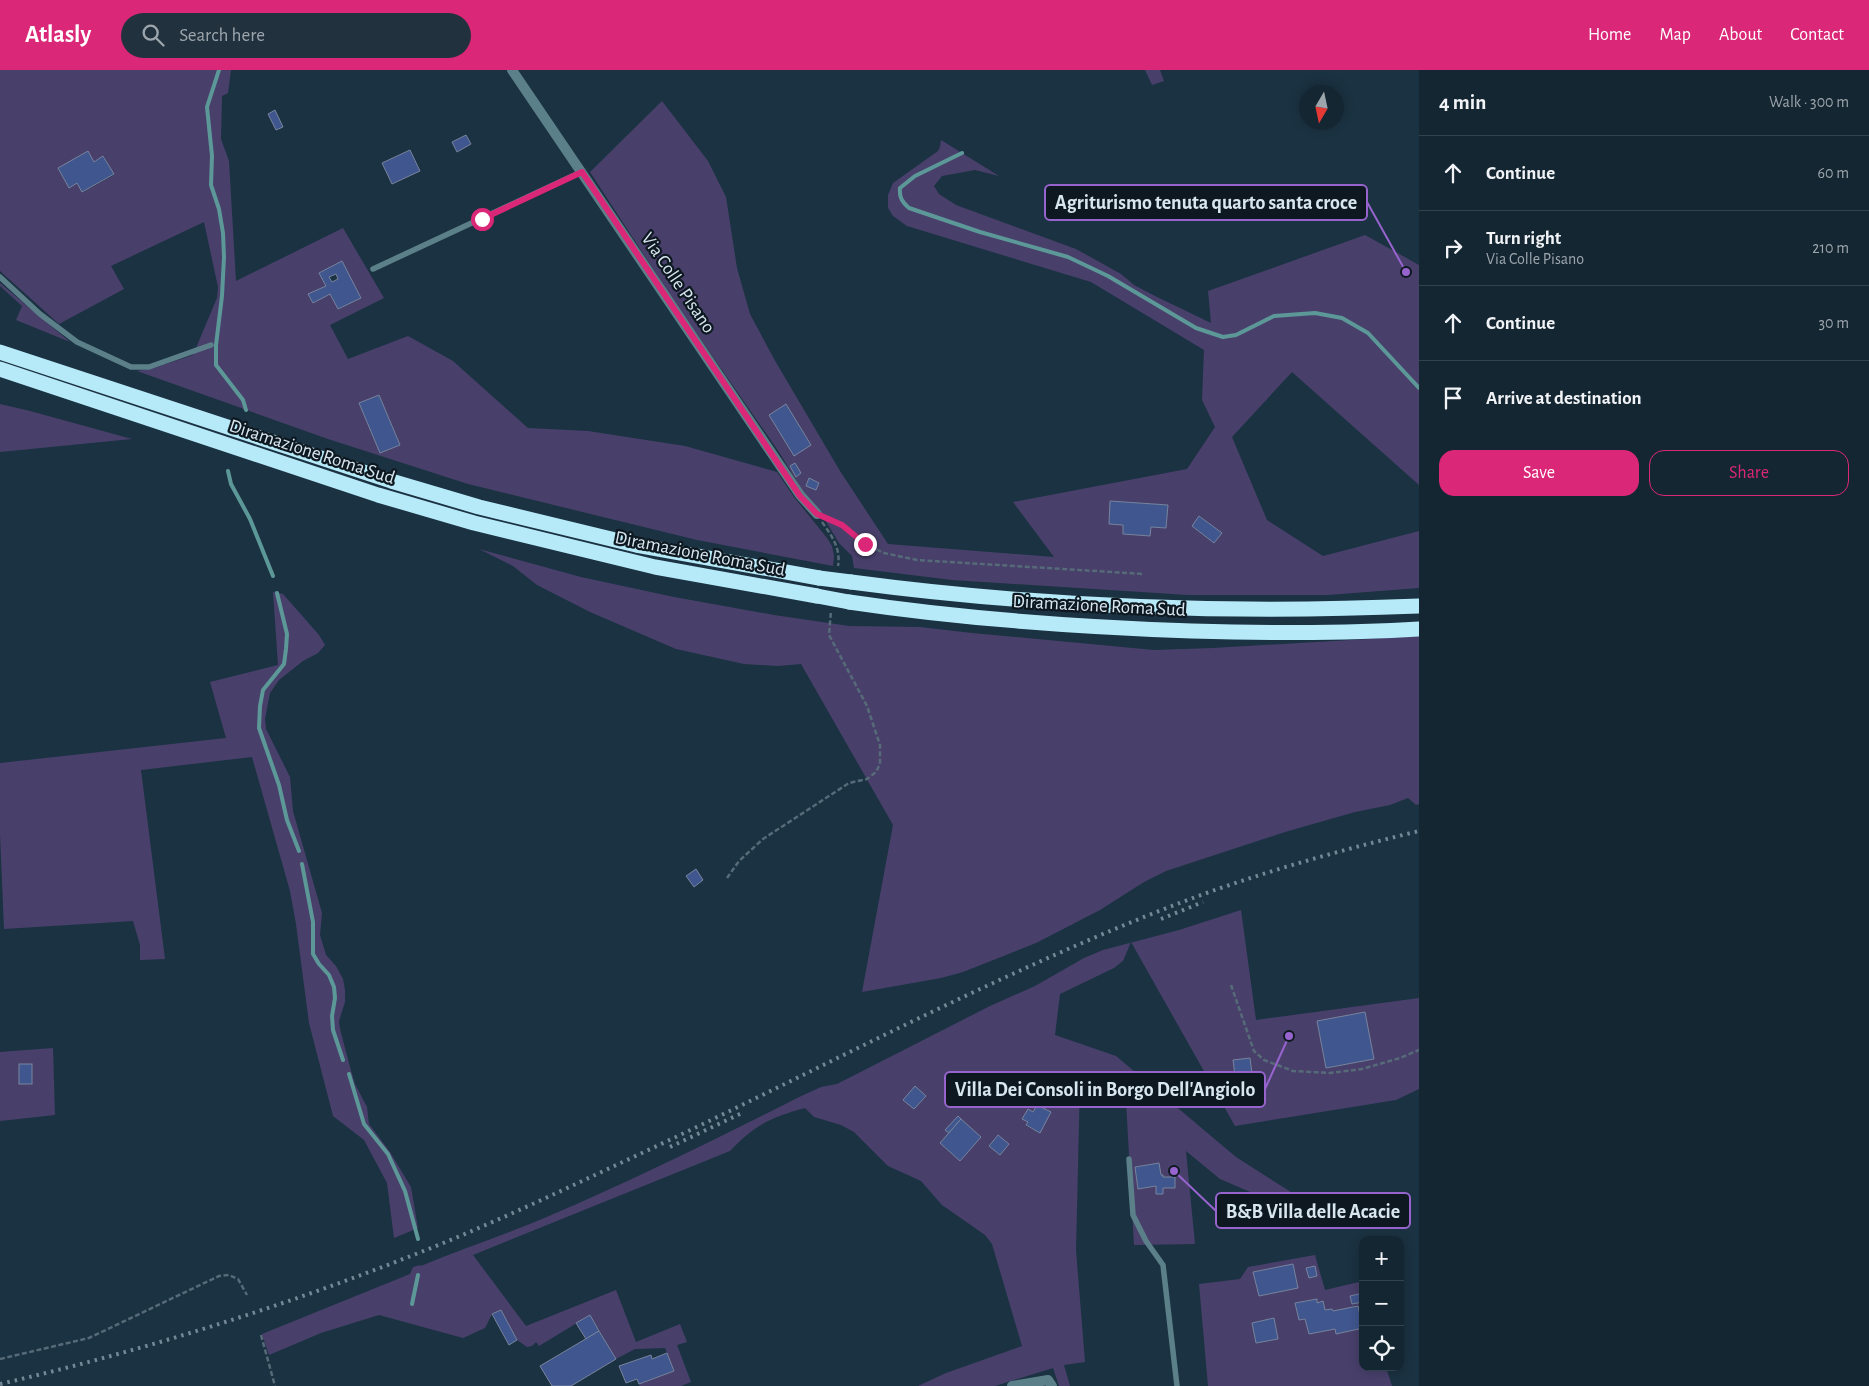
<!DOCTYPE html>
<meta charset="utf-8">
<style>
:root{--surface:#142632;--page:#21323e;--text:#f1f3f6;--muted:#9da5ac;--line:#33434d;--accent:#db2777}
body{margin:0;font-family:"Alegreya Sans",sans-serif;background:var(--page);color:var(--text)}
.controls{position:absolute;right:15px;bottom:15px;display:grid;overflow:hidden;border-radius:10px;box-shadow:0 2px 12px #0003}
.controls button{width:45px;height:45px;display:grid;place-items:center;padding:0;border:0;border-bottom:1px solid var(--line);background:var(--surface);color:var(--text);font:25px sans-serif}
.compass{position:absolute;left:1299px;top:15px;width:45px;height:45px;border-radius:50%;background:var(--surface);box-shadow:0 2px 12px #0003;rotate:189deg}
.stop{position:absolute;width:15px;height:15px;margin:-11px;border:4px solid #db2777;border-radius:50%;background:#fff}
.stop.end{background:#db2777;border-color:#fff;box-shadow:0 1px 5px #0008}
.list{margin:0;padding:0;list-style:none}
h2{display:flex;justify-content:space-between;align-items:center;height:65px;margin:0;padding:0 20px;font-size:21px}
h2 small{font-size:16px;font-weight:400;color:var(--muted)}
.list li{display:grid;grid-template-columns:32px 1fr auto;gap:15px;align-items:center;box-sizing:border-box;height:75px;padding:0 20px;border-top:1px solid var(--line)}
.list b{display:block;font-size:19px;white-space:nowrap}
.list p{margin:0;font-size:16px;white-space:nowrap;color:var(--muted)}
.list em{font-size:16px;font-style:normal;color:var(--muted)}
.actions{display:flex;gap:10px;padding:15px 20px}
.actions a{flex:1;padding:11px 0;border:1px solid var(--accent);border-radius:15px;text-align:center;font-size:18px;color:var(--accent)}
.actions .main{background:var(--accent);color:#fff}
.icon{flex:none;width:28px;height:28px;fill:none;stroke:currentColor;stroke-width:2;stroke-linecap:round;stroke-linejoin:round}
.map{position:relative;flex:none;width:1419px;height:1316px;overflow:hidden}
header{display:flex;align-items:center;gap:30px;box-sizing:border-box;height:70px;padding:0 25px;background:var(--accent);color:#fff}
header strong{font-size:24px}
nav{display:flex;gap:28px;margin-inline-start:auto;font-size:18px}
.search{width:350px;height:45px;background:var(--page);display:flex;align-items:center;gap:12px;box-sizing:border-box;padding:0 18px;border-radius:28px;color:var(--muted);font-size:19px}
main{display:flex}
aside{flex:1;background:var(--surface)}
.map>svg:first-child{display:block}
</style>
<header>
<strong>Atlasly</strong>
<div class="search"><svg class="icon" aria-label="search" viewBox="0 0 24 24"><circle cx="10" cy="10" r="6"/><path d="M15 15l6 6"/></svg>Search here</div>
<nav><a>Home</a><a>Map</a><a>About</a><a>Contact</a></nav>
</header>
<main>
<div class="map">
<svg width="1419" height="1316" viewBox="0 0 1419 1316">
<rect width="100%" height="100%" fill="#1b3242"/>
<g fill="#48406b" fill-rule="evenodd">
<path d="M 0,0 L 231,0 L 228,23 L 222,26 L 221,69 L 229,91 L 236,211 L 343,158 L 384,228 L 330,255 L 348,289 L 408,266 L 453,291 L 528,358 L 588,361 L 685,376 L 777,402 L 794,427 L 827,468 L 832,476 L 834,486 L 833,496 L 697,470 L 468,414 L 328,369 L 137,301 L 154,298 L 193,285 L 217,228 L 218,217 L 204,152 L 111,196 L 124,219 L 59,254 L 0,201 ZM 104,86 L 114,105 L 83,122 L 77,113 L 69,118 L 58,98 L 94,92 ZM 342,192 L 361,228 L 339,239 L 330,224 L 313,233 L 309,224 L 326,216 L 320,203 ZM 379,325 L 400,375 L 380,383 L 359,333 Z"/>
<path d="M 1145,0 L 1160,0 L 1164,11 L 1152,15 Z"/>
<path d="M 662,31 L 708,91 L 726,127 L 737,198 L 750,244 L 774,289 L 840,401 L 888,474 L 1054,487 L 1013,432 L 1187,399 L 1215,357 L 1202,330 L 1204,280 L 1091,212 L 907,156 L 893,146 L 888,138 L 888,125 L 893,113 L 938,81 L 940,77 L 941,70 L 999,106 L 975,100 L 942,106 L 934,116 L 939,124 L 956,135 L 1076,179 L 1121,204 L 1134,215 L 1155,226 L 1211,253 L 1208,221 L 1365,165 L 1419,195 L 1419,415 L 1292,302 L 1232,367 L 1267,450 L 1323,486 L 1419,461 L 1419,518 L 1328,525 L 1188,525 L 952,510 L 854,498 L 852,486 L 839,473 L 825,450 L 803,422 L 779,382 L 670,225 L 590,102 ZM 1111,431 L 1168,435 L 1166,458 L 1151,457 L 1150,466 L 1123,464 L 1123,455 L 1109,454 ZM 1200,446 L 1221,463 L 1214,473 L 1192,456 Z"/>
<path d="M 0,213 L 70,272 L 16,250 L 22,236 L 0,216 Z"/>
<path d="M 0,334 L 30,341 L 132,369 L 0,382 Z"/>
<path d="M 479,479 L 581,507 L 674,527 L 774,545 L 849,556 L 920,557 L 972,563 L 1154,580 L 1213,578 L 1419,566 L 1419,734 L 1416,735 L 1408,728 L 1390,735 L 1355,742 L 1285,762 L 1166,801 L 1144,812 L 1100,840 L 1036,873 L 963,902 L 941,908 L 862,922 L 893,755 L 801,594 L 778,596 L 744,594 L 676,579 L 590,542 L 537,515 L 513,496 Z"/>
<path d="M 273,522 L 283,524 L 319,565 L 325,575 L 318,583 L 303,591 L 279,610 L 270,623 L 265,649 L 266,659 L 290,707 L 293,741 L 322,843 L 320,865 L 326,885 L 336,896 L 343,909 L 345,920 L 345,932 L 339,951 L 340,959 L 350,997 L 355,1014 L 367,1037 L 369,1054 L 390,1082 L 411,1117 L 418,1158 L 394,1168 L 387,1113 L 364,1070 L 333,1046 L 309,953 L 296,854 L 290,821 L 252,687 L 141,700 L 165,889 L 140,890 L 140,875 L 133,851 L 4,859 L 0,764 L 0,693 L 226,668 L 210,612 L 278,595 Z"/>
<path d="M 1241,840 L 1256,950 L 1419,928 L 1419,1019 L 1396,1030 L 1235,1056 L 1131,872 L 1123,891 L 1114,898 L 1060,924 L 1055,965 L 1116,986 L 1236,1087 L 1305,1131 L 1262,1127 L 1220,1109 L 1186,1081 L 1195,1174 L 1134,1175 L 1126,1031 L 1088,1013 L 1080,1012 L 1076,1180 L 1085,1292 L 1064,1295 L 1070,1316 L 1059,1316 L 1053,1298 L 995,1316 L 918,1316 L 946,1303 L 1022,1276 L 992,1174 L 985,1165 L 942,1135 L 921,1111 L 888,1096 L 854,1062 L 841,1055 L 814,1047 L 805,1038 C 772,1047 754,1055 730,1081 L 473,1185 L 526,1256 L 616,1220 L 636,1272 L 680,1254 L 687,1272 L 677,1275 L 691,1312 L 681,1316 L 640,1316 L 639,1314 L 674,1301 L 665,1278 L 635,1279 L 616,1289 L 590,1245 L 539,1276 L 536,1272 L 532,1276 L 527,1277 L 517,1270 L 501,1240 L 492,1244 L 485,1258 L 463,1268 L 379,1245 L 321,1263 L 269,1285 L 262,1264 L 410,1204 L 413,1197 L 420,1195 L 421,1196 C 463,1178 507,1164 549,1146 C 633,1110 715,1070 797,1028 L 821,1017 L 837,1014 L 990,936 L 1035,916 L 1084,888 L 1103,880 L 1179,860 ZM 1317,951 L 1374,989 L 1326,998 ZM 1250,988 L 1254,1019 L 1237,1021 L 1233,991 ZM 1037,1035 L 1040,1063 L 1026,1056 L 1028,1052 L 1022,1049 L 1028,1039 L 1033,1042 ZM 998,1065 L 1009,1074 L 1000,1085 L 989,1076 ZM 1158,1093 L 1161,1105 L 1163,1105 L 1163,1107 L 1175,1107 L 1175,1118 L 1163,1118 L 1163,1124 L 1156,1124 L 1156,1116 L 1139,1119 L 1135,1097 Z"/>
<path d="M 53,978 L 55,1045 L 0,1051 L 0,982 ZM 19,994 L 31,994 L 32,1014 L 19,1014 Z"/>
<path d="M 1315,1185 L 1325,1220 L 1363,1211 L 1363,1223 L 1350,1226 L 1352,1234 L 1363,1232 L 1363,1258 L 1358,1236 L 1333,1241 L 1332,1239 L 1325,1240 L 1323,1232 L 1317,1233 L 1316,1229 L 1295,1233 L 1299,1250 L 1305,1249 L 1309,1264 L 1335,1259 L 1336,1264 L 1363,1258 L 1363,1297 L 1386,1297 L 1392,1316 L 1208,1316 L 1199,1214 L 1240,1209 L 1248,1197 ZM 1293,1194 L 1298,1217 L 1259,1226 L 1254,1202 ZM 1274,1248 L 1278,1269 L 1256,1273 L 1252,1253 Z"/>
</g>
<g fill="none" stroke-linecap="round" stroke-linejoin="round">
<g stroke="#5d9898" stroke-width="4">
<path d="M 219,0 L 207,37 L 212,86 L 211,115 L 219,139 L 223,163 L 224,187 L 222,226 L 216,275 L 216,295 L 243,330 L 246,340"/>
<path d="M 962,83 L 915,106 L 900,118 C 899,127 902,132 909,138 L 980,162 L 1068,187 L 1108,206 L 1196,258 L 1223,267 L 1236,265 L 1274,246 L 1315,243 L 1342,248 L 1368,263 L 1419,318"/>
<path d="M 228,401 L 231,414 L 250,449 L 273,506"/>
<path d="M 277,523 L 287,564 L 286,579 L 284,594 L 263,620 L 260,636 L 259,658 L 279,715 L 287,750 L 299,781"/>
<path d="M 302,794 L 313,852 L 313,884 L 319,894 L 329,905 L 334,917 L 335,928 L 332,946 L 333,960 L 343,990"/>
<path d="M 349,1004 L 364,1054 L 388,1084 L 405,1121 L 418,1169"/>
<path d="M 412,1234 L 418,1205"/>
</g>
</g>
<g fill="#40568e" stroke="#78849d" fill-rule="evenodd">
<path d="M 275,40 L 283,57 L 276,60 L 268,44 Z"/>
<path d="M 466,65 L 471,74 L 457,82 L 452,72 Z"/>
<path d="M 410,80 L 420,101 L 392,114 L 382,93 Z"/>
<path d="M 88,81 L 94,92 L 103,86 L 114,104 L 82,122 L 77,113 L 69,118 L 58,98 Z"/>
<path d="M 342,191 L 361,228 L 338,239 L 330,224 L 313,233 L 308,224 L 326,216 L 319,203 ZM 336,204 L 338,209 L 332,212 L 329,207 Z"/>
<path d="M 379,325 L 400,375 L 380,383 L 359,333 Z"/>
<path d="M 786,334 L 811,375 L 794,386 L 769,345 Z"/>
<path d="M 795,393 L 801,403 L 796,407 L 790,396 Z"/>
<path d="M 809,408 L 819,413 L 816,420 L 806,416 Z"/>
<path d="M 1110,431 L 1168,435 L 1166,458 L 1151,457 L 1150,466 L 1123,464 L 1123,455 L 1109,454 Z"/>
<path d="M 1199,446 L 1222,463 L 1214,473 L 1192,456 Z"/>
<path d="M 696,799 L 703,810 L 694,817 L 686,806 Z"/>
<path d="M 1365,942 L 1374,989 L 1326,998 L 1317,951 Z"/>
<path d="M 1250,988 L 1254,1019 L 1237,1021 L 1233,990 Z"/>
<rect x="19" y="994" width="13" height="20"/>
<path d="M 915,1016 L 926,1026 L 914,1039 L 903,1030 Z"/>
<path d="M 1037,1035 L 1051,1042 L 1040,1063 L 1026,1055 L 1028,1052 L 1022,1049 L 1028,1039 L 1033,1042 Z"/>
<path d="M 958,1046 L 961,1049 L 949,1063 L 945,1060 Z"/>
<path d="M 961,1049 L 981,1067 L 960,1091 L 940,1073 Z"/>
<path d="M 998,1065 L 1009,1074 L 1000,1085 L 989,1076 Z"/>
<path d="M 1159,1093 L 1161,1105 L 1163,1105 L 1163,1107 L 1175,1107 L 1175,1118 L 1163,1118 L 1163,1124 L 1156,1124 L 1156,1116 L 1138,1119 L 1135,1097 Z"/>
<path d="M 1293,1194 L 1298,1218 L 1259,1226 L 1253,1202 Z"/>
<path d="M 1315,1196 L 1317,1206 L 1309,1208 L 1306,1198 Z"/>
<path d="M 1363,1223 L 1363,1232 L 1352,1234 L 1350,1226 Z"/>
<path d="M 1317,1229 L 1317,1233 L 1323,1231 L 1325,1240 L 1332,1239 L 1333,1241 L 1358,1236 L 1363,1258 L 1336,1264 L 1335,1259 L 1309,1264 L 1305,1249 L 1299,1250 L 1295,1233 Z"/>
<path d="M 501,1240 L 517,1270 L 509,1275 L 492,1244 Z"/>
<path d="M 590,1245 L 599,1261 L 586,1269 L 576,1253 Z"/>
<path d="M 1274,1248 L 1278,1269 L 1256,1273 L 1252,1253 Z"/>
<path d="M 599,1261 L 616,1289 L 571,1316 L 552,1316 L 540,1296 Z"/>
<path d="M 667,1283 L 674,1301 L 639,1314 L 637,1309 L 626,1313 L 619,1296 L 651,1285 L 652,1289 Z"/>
</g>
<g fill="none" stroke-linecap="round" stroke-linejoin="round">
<g stroke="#566a78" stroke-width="2.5" stroke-dasharray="5 2.5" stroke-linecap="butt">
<path d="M 826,448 L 842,455 L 865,474 L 884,483 L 917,490 L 1144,504"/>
<path d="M 822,452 C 832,466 841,479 838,496"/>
<path d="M 727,808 L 739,791 L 763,769 L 849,713 L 867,709 L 876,702 L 880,694 L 880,675 L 867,636 L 829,565 L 831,541"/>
<path d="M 1231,915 L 1254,981 L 1264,990 L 1293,1001 L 1330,1003 L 1362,999 L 1400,988 L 1419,980"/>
<path d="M 261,1265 L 275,1316"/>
<path d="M 0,1289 L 89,1268 L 219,1206 L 229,1205 L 238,1209 L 247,1225"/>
</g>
<g stroke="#5c8089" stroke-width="5.5">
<path d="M 373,199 L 581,102"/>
<path d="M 0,207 L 40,244 L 77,272 L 131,297 L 149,297 L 211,275"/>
<path d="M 1129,1089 L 1133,1145 L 1146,1171 L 1163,1195 L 1177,1316"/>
</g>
<g stroke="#5c8089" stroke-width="10">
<path d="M 512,0 L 800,425 L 817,444"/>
<path d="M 1012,1316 L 1048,1310 L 1052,1316"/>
</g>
<g stroke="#b6eaf8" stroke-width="15">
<path d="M 0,282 L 391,411 L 479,437 L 636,475 L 819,508"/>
<path d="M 0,299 L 378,425 L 474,453 L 655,497 L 817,526"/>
<path d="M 851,512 C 1039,537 1229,544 1419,536"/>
<path d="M 849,532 C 963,549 1077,557 1192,561 C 1267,563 1344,564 1419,559"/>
</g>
<g stroke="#758895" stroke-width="4" stroke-dasharray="2.5 5" stroke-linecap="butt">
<path d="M 1161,849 L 1203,832"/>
<path d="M 670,1077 L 742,1043"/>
<path d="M 0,1314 C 147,1280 291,1234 431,1178 C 498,1151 563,1120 627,1090 C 810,1005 988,907 1177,834 C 1255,804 1337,781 1419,761"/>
</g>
<g stroke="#b6eaf8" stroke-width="15">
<path d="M 819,508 L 851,512"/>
<path d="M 817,526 L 849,532"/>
</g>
</g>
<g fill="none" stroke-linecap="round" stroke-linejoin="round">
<path stroke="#db2777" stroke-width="6" d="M 482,149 L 582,102 L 800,426 L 817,444 L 842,455 L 865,474"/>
</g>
<g text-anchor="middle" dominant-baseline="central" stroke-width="4.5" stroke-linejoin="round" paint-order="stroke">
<g font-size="19" fill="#d8e6f0" stroke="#0e1820">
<text transform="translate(678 213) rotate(56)">Via Colle Pisano</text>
<text transform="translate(312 382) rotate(18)">Diramazione Roma Sud</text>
<text transform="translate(700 484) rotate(11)">Diramazione Roma Sud</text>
<text transform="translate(1099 536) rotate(3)">Diramazione Roma Sud</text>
</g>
</g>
<path fill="none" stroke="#9764ce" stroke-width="2" d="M1406 202L1367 132M1289 966L1265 1019M1174 1101L1216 1141"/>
<g fill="#9764ce" stroke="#0e1820" stroke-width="2">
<circle cx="1406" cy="202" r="5"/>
<circle cx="1289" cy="966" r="5"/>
<circle cx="1174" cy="1101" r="5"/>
</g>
<g fill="#0e1820" stroke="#9764ce" stroke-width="2">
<rect x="1045" y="115" width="322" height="35" rx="5"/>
<rect x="945" y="1002" width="320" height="35" rx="5"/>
<rect x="1216" y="1123" width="194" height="35" rx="5"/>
</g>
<g font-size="20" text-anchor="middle" font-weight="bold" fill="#d8e6f0">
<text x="1206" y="139">Agriturismo tenuta quarto santa croce</text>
<text x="1105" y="1026">Villa Dei Consoli in Borgo Dell'Angiolo</text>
<text x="1313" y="1148">B&amp;B Villa delle Acacie</text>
</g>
</svg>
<div class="controls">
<button>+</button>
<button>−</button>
<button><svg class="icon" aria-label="locate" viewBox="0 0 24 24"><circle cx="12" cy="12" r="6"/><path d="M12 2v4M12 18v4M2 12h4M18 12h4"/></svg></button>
</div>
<svg class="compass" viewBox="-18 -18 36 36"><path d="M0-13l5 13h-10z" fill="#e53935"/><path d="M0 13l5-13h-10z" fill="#9da5ac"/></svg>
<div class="stop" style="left:482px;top:149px"></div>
<div class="stop end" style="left:865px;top:474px"></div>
</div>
<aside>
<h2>4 min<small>Walk · 300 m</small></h2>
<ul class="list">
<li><svg class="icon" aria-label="ahead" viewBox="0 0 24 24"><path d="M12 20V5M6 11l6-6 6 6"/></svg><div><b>Continue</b></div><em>60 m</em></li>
<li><svg class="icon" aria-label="right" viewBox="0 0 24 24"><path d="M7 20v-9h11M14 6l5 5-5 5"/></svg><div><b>Turn right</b><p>Via Colle Pisano</p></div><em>210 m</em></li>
<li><svg class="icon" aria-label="ahead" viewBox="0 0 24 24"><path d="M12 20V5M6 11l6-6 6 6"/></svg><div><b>Continue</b></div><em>30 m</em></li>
<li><svg class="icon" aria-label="arrive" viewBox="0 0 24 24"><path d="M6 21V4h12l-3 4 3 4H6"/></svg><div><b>Arrive at destination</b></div></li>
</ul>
<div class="actions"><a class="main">Save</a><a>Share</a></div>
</aside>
</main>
